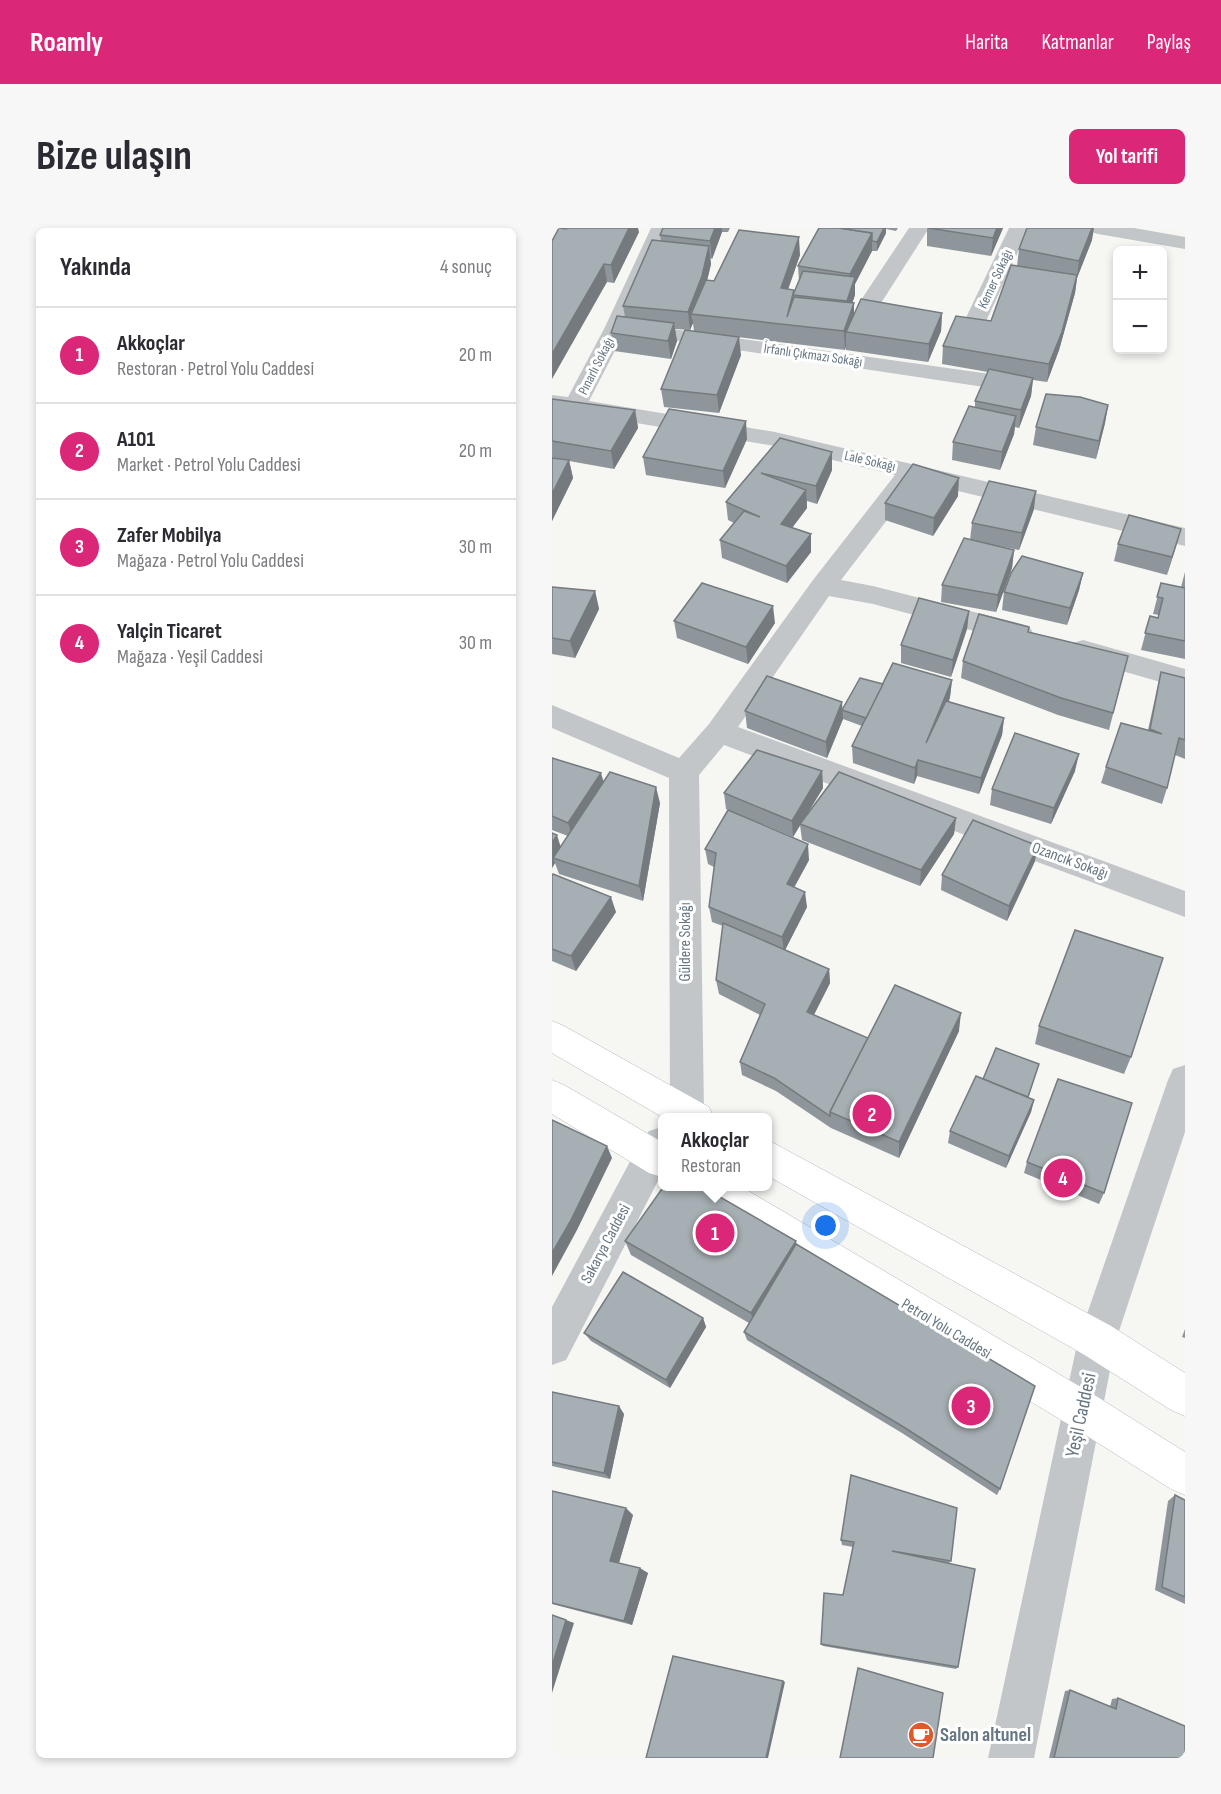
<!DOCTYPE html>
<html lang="tr">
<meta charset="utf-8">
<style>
:root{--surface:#fff;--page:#f7f7f7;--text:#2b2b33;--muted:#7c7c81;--line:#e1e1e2;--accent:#db2777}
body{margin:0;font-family:"Sofia Sans Condensed",sans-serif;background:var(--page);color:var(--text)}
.controls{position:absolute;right:18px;top:18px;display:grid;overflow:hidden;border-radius:9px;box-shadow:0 3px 9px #0003}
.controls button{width:54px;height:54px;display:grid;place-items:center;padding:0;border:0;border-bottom:2px solid var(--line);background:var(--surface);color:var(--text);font:30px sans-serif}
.you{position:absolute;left:274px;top:998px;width:21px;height:21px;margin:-15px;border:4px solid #fff;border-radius:50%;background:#1a73e8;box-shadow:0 0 0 9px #1a73e833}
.badge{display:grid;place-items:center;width:39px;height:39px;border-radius:50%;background:var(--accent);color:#fff;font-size:20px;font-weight:700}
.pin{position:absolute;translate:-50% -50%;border:3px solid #fff;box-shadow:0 2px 6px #0006}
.popup{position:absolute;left:106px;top:885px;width:114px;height:78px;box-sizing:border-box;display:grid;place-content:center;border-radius:9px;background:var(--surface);filter:drop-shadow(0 2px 4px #0005);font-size:20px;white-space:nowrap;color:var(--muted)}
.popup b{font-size:22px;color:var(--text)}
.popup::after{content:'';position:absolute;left:50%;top:100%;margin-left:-12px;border:12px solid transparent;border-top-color:var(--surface)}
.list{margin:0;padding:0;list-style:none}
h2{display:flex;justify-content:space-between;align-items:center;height:78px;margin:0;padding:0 24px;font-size:26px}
h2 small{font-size:20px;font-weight:400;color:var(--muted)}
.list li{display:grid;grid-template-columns:39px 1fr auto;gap:18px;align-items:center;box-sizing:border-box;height:96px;padding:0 24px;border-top:2px solid var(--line)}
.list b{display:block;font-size:22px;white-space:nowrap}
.list p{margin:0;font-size:20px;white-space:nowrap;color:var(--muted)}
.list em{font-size:20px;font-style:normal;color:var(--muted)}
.map{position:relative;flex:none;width:633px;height:1530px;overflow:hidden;border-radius:9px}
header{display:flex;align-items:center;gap:36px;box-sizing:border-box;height:84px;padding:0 30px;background:var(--accent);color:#fff}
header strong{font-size:28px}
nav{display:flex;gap:33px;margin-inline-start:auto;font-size:21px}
.intro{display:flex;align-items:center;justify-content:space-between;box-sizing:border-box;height:144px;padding:0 36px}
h1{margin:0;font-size:42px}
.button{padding:15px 27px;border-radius:9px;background:var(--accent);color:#fff;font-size:21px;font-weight:700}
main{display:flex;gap:36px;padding:0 36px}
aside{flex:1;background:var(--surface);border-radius:9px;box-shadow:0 3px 9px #0003}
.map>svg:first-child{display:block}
</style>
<header>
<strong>Roamly</strong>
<nav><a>Harita</a><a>Katmanlar</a><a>Paylaş</a></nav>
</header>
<div class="intro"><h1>Bize ulaşın</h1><a class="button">Yol tarifi</a></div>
<main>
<aside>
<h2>Yakında<small>4 sonuç</small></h2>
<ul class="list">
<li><span class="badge">1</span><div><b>Akkoçlar</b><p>Restoran · Petrol Yolu Caddesi</p></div><em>20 m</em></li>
<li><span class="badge">2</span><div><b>A101</b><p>Market · Petrol Yolu Caddesi</p></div><em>20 m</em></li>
<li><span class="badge">3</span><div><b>Zafer Mobilya</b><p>Mağaza · Petrol Yolu Caddesi</p></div><em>30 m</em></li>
<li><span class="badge">4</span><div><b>Yalçin Ticaret</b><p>Mağaza · Yeşil Caddesi</p></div><em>30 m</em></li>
</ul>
</aside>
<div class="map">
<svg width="633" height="1530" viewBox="0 0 633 1530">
<rect width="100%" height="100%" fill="#f6f6f3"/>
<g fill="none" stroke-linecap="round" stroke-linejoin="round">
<g stroke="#b4b9bd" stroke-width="1">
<g id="secondary">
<path d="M 0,793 L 12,798 L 157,879 L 162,890 L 112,890 L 0,825 Z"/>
<path d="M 0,852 L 12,857 L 110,914 L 110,949 L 97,945 L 0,886 Z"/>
<path d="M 216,912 L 559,1098 L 633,1145 L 633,1188 L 619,1182 L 531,1126 L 216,948 Z"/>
<path d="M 136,958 L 188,958 L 544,1168 L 633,1224 L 633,1267 L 619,1261 L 516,1196 L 141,970 Z"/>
</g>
</g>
<g fill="#c2c6c9" fill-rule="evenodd">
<path d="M 99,0 L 119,0 L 77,95 L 459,149 L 467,151 L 471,156 L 467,161 L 459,163 L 72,105 L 37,173 L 223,204 L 633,300 L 633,318 L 365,253 L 289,352 L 321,358 L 477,398 L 481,405 L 477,412 L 467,415 L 321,376 L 277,368 L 186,499 L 633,663 L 633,689 L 172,517 L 147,547 L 152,884 L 150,890 L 113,890 L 118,879 L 117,550 L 0,500 L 0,477 L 127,530 L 157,496 L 261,352 L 343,247 L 223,218 L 0,181 L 0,167 L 16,169 L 53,99 Z"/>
<path d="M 357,0 L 377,0 L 324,83 L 316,85 L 308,83 L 305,78 Z"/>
<path d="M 457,0 L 477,0 L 430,102 L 427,107 L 419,109 L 411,107 L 408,102 Z"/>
<path d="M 536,0 L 582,0 L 633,9 L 633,21 L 546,6 L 539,4 Z"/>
<path d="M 531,412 L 633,441 L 633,461 L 521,429 L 517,422 L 521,415 Z"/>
<path d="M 633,837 L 633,904 L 564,1112 L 482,1530 L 436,1530 L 526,1112 L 616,852 L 621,841 Z"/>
<path d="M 110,899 L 110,945 L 14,1132 L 0,1137 L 0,1079 L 88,915 L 97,903 Z"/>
</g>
<use href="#secondary" fill="#fff" fill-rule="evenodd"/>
</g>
<g fill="#8f969b">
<path d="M 111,0 L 178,0 L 176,4 L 170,4 L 160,31 L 158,30 L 159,36 L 155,52 L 162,53 L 248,27 L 236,61 L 242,65 L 247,53 L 246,38 L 267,0 L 346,0 L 344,3 L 334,1 L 334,5 L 325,23 L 320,23 L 303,56 L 303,67 L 300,75 L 302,75 L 302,86 L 390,85 L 389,103 L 376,134 L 294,122 L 294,118 L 293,122 L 169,107 L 189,127 L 167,185 L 112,179 L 109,161 L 142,103 L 141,95 L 138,102 L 123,101 L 125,113 L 119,131 L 62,123 L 59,105 L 73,89 L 71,78 L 109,13 L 108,7 Z"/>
<path d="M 375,0 L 451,0 L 439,28 L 375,18 Z"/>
<path d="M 14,1 L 87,4 L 62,55 L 55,54 Z"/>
<path d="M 540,12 L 525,50 L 523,65 L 507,122 L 495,154 L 481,152 L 479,168 L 467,200 L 463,199 L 462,206 L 448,242 L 400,232 L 401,214 L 423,179 L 423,173 L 436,144 L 390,136 L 391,118 L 439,93 L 465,38 L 467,21 Z"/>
<path d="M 0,171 L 83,182 L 86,200 L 62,241 L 17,233 L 21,250 L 0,293 Z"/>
<path d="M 556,177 L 553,195 L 544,231 L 481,217 L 484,199 Z"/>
<path d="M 228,210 L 280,242 L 265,276 L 255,273 L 255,280 L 240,300 L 259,306 L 259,324 L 235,355 L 170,330 L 168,312 L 182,295 L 176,292 L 174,274 Z"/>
<path d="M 195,211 L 173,260 L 94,247 L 91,229 Z"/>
<path d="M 406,268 L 381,308 L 333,292 L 333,275 Z"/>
<path d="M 482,281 L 467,322 L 430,315 L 462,322 L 460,340 L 444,384 L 389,374 L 390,357 L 418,312 L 420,295 Z"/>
<path d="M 566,316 L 624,318 L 615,347 L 562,333 Z"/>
<path d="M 633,344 L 633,431 L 589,422 L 598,388 L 606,390 L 607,387 L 601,386 L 609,355 L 629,359 Z"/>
<path d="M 531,345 L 527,362 L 515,397 L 450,382 L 452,364 Z"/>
<path d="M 0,359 L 43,363 L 47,381 L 23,430 L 0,426 Z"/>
<path d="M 417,383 L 415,401 L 399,449 L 349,435 L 349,417 Z"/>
<path d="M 122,393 L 223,395 L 196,436 L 125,410 Z"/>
<path d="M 477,399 L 476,404 L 576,428 L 557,502 L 506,487 L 409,450 L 411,433 Z"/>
<path d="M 609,444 L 633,450 L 633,531 L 623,527 L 615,560 L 610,576 L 549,555 L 554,539 L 596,502 L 605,461 Z"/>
<path d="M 400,452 L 398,469 L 397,474 L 452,490 L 450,507 L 427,566 L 365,548 L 362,556 L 301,535 L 300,518 L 310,498 L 291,491 L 275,530 L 195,500 L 193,483 L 290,482 L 331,456 Z"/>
<path d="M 0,530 L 52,553 L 108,575 L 91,673 L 7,646 L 3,635 L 0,640 L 0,605 L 9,619 L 16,608 L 0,602 Z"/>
<path d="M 270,543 L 271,560 L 252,591 L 404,590 L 402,606 L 368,658 L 250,612 L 248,597 L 241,609 L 174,581 L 172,565 Z"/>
<path d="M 523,543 L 499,596 L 438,577 L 440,561 Z"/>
<path d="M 153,621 L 257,632 L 242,659 L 255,679 L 233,722 L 277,741 L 278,755 L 262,787 L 316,810 L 407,803 L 347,930 L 279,900 L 224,863 L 190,847 L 188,834 L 208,787 L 167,766 L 164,752 L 171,698 L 160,694 L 157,679 L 162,639 L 156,636 Z"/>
<path d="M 483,633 L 455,693 L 389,662 L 390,647 Z"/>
<path d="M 0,648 L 64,684 L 24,743 L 0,733 Z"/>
<path d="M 487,798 L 579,829 L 572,846 L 483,816 Z"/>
<path d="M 487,836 L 476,870 L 482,872 L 479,884 L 454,940 L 396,915 L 398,903 L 431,851 Z"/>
<path d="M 475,934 L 552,965 L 547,976 L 472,945 Z"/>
<path d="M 73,1013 L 244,1016 L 448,1261 L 445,1267 L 350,1205 L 195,1112 L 192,1104 L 197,1095 L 79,1027 Z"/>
<path d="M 151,1090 L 154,1099 L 118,1160 L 39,1113 L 32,1105 Z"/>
<path d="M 633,1101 L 633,1110 L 630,1109 Z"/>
<path d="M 0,1164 L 72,1186 L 58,1251 L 0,1238 Z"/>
<path d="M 0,1263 L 81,1287 L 67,1335 L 96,1345 L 80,1397 L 0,1376 Z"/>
<path d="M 623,1267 L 633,1272 L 633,1376 L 603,1362 L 616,1273 Z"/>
<path d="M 289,1312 L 399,1333 L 397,1335 L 406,1439 L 404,1441 L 271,1418 L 269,1416 L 291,1367 L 301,1319 L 290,1317 Z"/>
<path d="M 518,1462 L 558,1479 L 560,1471 L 566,1470 L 633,1530 L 497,1530 L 513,1463 Z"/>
</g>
<g fill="#747a7e">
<path d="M 77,0 L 86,0 L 87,4 L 62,55 L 59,37 Z"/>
<path d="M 163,0 L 170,0 L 170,4 L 160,31 L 158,13 Z"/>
<path d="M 332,0 L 334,0 L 334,5 L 325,23 L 325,14 Z"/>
<path d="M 445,0 L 451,0 L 439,28 L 441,10 Z"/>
<path d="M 540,0 L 542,0 L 540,12 L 525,50 L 523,65 L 507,122 L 495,154 L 497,136 L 525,48 L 527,33 Z"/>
<path d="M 320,5 L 320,23 L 303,56 L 303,67 L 295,91 L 295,73 L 299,62 L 298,46 Z"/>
<path d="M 247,9 L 248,27 L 230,79 L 229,60 Z"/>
<path d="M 157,18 L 159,36 L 152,66 L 139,86 L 141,95 L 138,102 L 136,84 Z"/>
<path d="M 52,36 L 55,54 L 0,151 L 0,126 Z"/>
<path d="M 302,75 L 302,94 L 294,104 L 294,118 L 293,122 L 292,103 Z"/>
<path d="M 390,85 L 389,103 L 376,134 L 377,116 Z"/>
<path d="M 122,95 L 125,113 L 119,131 L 116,113 Z"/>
<path d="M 187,109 L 189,127 L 167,185 L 165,167 Z"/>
<path d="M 481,150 L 479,168 L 467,200 L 469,182 Z"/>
<path d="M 556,177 L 553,195 L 544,231 L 547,213 Z"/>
<path d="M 83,182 L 86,200 L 62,241 L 59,223 Z"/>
<path d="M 464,188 L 462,206 L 448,242 L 450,224 Z"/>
<path d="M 194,193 L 195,211 L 173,260 L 171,243 Z"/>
<path d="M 280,224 L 280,242 L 265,276 L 264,258 Z"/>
<path d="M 17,232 L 21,250 L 0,293 L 0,266 Z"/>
<path d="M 407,250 L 406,268 L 381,308 L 382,290 Z"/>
<path d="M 254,262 L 255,280 L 230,313 L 229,296 Z"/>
<path d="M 484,263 L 482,281 L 467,322 L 470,305 Z"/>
<path d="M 629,301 L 624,318 L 615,347 L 620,329 Z"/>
<path d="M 259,306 L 259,324 L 235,355 L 234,338 Z"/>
<path d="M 462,322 L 460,340 L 444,384 L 446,367 Z"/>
<path d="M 531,345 L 527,362 L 515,397 L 518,380 Z"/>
<path d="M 43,363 L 47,381 L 23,430 L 18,413 Z"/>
<path d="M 221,378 L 223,395 L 196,436 L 194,419 Z"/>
<path d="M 417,383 L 415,401 L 399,449 L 401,432 Z"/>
<path d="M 400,452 L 398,469 L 373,532 L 374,515 Z"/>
<path d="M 290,474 L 291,491 L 275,530 L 274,514 Z"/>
<path d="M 452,490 L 450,507 L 427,566 L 429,550 Z"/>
<path d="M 527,526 L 523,543 L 499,596 L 502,580 Z"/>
<path d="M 366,532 L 365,548 L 362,556 L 363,540 Z"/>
<path d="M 270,543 L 271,560 L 241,609 L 240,593 Z"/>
<path d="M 49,545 L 54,562 L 21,610 L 16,595 Z"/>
<path d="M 104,559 L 108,575 L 91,673 L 87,658 Z"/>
<path d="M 404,590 L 402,606 L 368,658 L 369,642 Z"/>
<path d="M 5,607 L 10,623 L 1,630 L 3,635 L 0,640 L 0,615 Z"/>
<path d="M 256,616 L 257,632 L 236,671 L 235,656 Z"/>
<path d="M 486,618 L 483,633 L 455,693 L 457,678 Z"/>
<path d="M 253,664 L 255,679 L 232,724 L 230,709 Z"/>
<path d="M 59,669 L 64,684 L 24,743 L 19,728 Z"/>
<path d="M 277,741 L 278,755 L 256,798 L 255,784 Z"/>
<path d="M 409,785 L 407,803 L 347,930 L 347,914 Z"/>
<path d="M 482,872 L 479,884 L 454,940 L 457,928 Z"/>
<path d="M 55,918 L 60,930 L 25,1002 L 0,1048 L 0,1025 Z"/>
<path d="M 244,1013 L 246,1026 L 202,1097 L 199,1085 Z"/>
<path d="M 151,1090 L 154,1099 L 118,1160 L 114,1152 Z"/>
<path d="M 67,1178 L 72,1186 L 58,1251 L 52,1245 Z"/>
<path d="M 74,1280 L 81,1287 L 66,1338 L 58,1333 Z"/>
<path d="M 88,1340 L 96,1345 L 80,1397 L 72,1393 Z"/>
<path d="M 14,1392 L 22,1395 L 0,1465 L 0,1438 Z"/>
<path d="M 231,1453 L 233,1454 L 216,1530 L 214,1530 Z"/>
</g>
<g fill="#a6afb4" stroke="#747a7e" stroke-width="1.5">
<path d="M 7,0 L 14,1 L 15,0 L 77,0 L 59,37 L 52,36 L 0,126 L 0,13 Z"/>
<path d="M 111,0 L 163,0 L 158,13 L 108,7 Z"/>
<path d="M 267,0 L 287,0 L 320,5 L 298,46 L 246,38 Z"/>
<path d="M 287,0 L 332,0 L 325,14 L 320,13 L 320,5 Z"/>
<path d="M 376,0 L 445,0 L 441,10 Z"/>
<path d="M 475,0 L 540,0 L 527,33 L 467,21 Z"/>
<path d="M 187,2 L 247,9 L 229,60 L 242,62 L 235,89 L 242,69 L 302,75 L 292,103 L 139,86 L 154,52 L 162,53 Z"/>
<path d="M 100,12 L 157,18 L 150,48 L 136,84 L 71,78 Z"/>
<path d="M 459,37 L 525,47 L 510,104 L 497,136 L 391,118 L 404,88 L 439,93 Z"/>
<path d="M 251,43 L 303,49 L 295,73 L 241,67 Z"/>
<path d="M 309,71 L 390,85 L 377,116 L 294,104 Z"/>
<path d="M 65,88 L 122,95 L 116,113 L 59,105 Z"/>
<path d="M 133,102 L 187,109 L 165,167 L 109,161 Z"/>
<path d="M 437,141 L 481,150 L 469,182 L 423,173 Z"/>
<path d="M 494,166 L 528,169 L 556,177 L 547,213 L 484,199 Z"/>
<path d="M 0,171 L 83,182 L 59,223 L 0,213 Z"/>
<path d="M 417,178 L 464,188 L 450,224 L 401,214 Z"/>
<path d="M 117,181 L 194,193 L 171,243 L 91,229 Z"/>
<path d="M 228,210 L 280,224 L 264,258 L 209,245 L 254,262 L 229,296 L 259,306 L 234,338 L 168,312 L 192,283 L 208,289 L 174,274 Z"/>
<path d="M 0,230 L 17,232 L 0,266 Z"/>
<path d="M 361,236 L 407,250 L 382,290 L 333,275 Z"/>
<path d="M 437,253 L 484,263 L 470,305 L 420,295 Z"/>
<path d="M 577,287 L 629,301 L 620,329 L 566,316 Z"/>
<path d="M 412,310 L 462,322 L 446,367 L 390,357 Z"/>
<path d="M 470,328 L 531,345 L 518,380 L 452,364 L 459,345 Z"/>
<path d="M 150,355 L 221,378 L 194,419 L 122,393 Z"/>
<path d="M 609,355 L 633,360 L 633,413 L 593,405 L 598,388 L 606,390 L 611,370 L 605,369 Z"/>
<path d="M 0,359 L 43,363 L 18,413 L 0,410 Z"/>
<path d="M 367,370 L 417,383 L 401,432 L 349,417 Z"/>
<path d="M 427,386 L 477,399 L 476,404 L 576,428 L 561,485 L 509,470 L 411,433 Z"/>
<path d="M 341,435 L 400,452 L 374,515 L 394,473 L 452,490 L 429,550 L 366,532 L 363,540 L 300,518 Z"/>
<path d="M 609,444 L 633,450 L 633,512 L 627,510 L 615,560 L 554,539 L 569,495 L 610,506 L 598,501 Z"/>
<path d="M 215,448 L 290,474 L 274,514 L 193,483 Z"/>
<path d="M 308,450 L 331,456 L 314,490 L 290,482 Z"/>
<path d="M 463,505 L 527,526 L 502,580 L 440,561 Z"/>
<path d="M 205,522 L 270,543 L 240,593 L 172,565 Z"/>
<path d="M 0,530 L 49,545 L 16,595 L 0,588 Z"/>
<path d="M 58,544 L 104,559 L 87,658 L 1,630 Z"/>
<path d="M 287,544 L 404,590 L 369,642 L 248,596 Z"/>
<path d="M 176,582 L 256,616 L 235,656 L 253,664 L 230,709 L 157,679 L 164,625 L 153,621 Z"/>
<path d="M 421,592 L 486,618 L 457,678 L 390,647 Z"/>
<path d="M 0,605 L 5,607 L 0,615 Z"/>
<path d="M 1,646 L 59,669 L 19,728 L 0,721 L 0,648 Z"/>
<path d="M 171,695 L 277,741 L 255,784 L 316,810 L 278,884 L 278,888 L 222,850 L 188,834 L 213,776 L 164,752 Z"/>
<path d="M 523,702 L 611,730 L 579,829 L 487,798 Z"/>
<path d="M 343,757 L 409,785 L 347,914 L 278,884 Z"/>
<path d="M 444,820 L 487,836 L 476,869 L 431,851 Z"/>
<path d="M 424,848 L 482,872 L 457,928 L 398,903 Z"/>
<path d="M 506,851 L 580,875 L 552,965 L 475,934 Z"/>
<path d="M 0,892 L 55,918 L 19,992 L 0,1025 Z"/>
<path d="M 112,958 L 149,958 L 244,1013 L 199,1085 L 73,1013 Z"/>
<path d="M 244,1016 L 483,1158 L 448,1261 L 350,1198 L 192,1104 Z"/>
<path d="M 71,1044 L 151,1090 L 114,1152 L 32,1105 Z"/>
<path d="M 0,1164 L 67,1178 L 52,1245 L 0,1234 Z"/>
<path d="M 299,1247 L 405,1280 L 399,1333 L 340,1323 L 423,1341 L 406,1439 L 269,1416 L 272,1365 L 291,1367 L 302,1314 L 289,1312 Z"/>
<path d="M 0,1263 L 74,1280 L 58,1333 L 88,1340 L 72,1393 L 0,1375 Z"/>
<path d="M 623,1267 L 633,1272 L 633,1369 L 610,1359 Z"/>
<path d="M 0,1387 L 14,1392 L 0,1438 Z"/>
<path d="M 121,1428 L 231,1453 L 214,1530 L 94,1530 Z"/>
<path d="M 306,1440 L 391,1465 L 381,1530 L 288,1530 Z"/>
<path d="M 518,1462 L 564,1481 L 566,1470 L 633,1498 L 633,1530 L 502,1530 Z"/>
</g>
<defs>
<g id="cafe-disc" transform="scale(1.35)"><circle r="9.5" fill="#de592c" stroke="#fff"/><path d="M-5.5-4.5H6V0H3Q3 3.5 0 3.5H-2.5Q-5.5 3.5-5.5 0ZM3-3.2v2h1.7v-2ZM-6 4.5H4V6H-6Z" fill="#fff"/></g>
</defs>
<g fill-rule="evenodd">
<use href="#cafe-disc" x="369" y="1507"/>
</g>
<g text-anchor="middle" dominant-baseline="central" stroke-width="6" stroke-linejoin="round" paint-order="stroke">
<g font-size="14" fill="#667683" stroke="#fff">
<text transform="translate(443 51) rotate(-65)">Kemer Sokağı</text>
<text transform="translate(261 127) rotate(8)">İrfanlı Çıkmazı Sokağı</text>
<text transform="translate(44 138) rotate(-63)">Pınarlı Sokağı</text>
<text transform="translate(318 233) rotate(13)">Lale Sokağı</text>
</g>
<g font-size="16" fill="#667683" stroke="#fff">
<text transform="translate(518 633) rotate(20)">Ozancık Sokağı</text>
<text transform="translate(133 714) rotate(-90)">Güldere Sokağı</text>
<text transform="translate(54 1016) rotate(-62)">Sakarya Caddesi</text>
<text transform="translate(394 1101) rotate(31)">Petrol Yolu Caddesi</text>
</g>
<g font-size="20" fill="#667683" stroke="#fff">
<text transform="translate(529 1187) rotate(-78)">Yeşil Caddesi</text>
</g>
<g font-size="20" font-weight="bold" fill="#667683" stroke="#fff" text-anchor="start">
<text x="388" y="1507">Salon altunel</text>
</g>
</g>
</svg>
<div class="controls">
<button>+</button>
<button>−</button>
</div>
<div class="you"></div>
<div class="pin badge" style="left:163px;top:1005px">1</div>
<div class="popup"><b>Akkoçlar</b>Restoran</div>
<div class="pin badge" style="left:320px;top:886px">2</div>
<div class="pin badge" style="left:419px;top:1178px">3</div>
<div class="pin badge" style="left:511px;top:950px">4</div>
</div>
</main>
